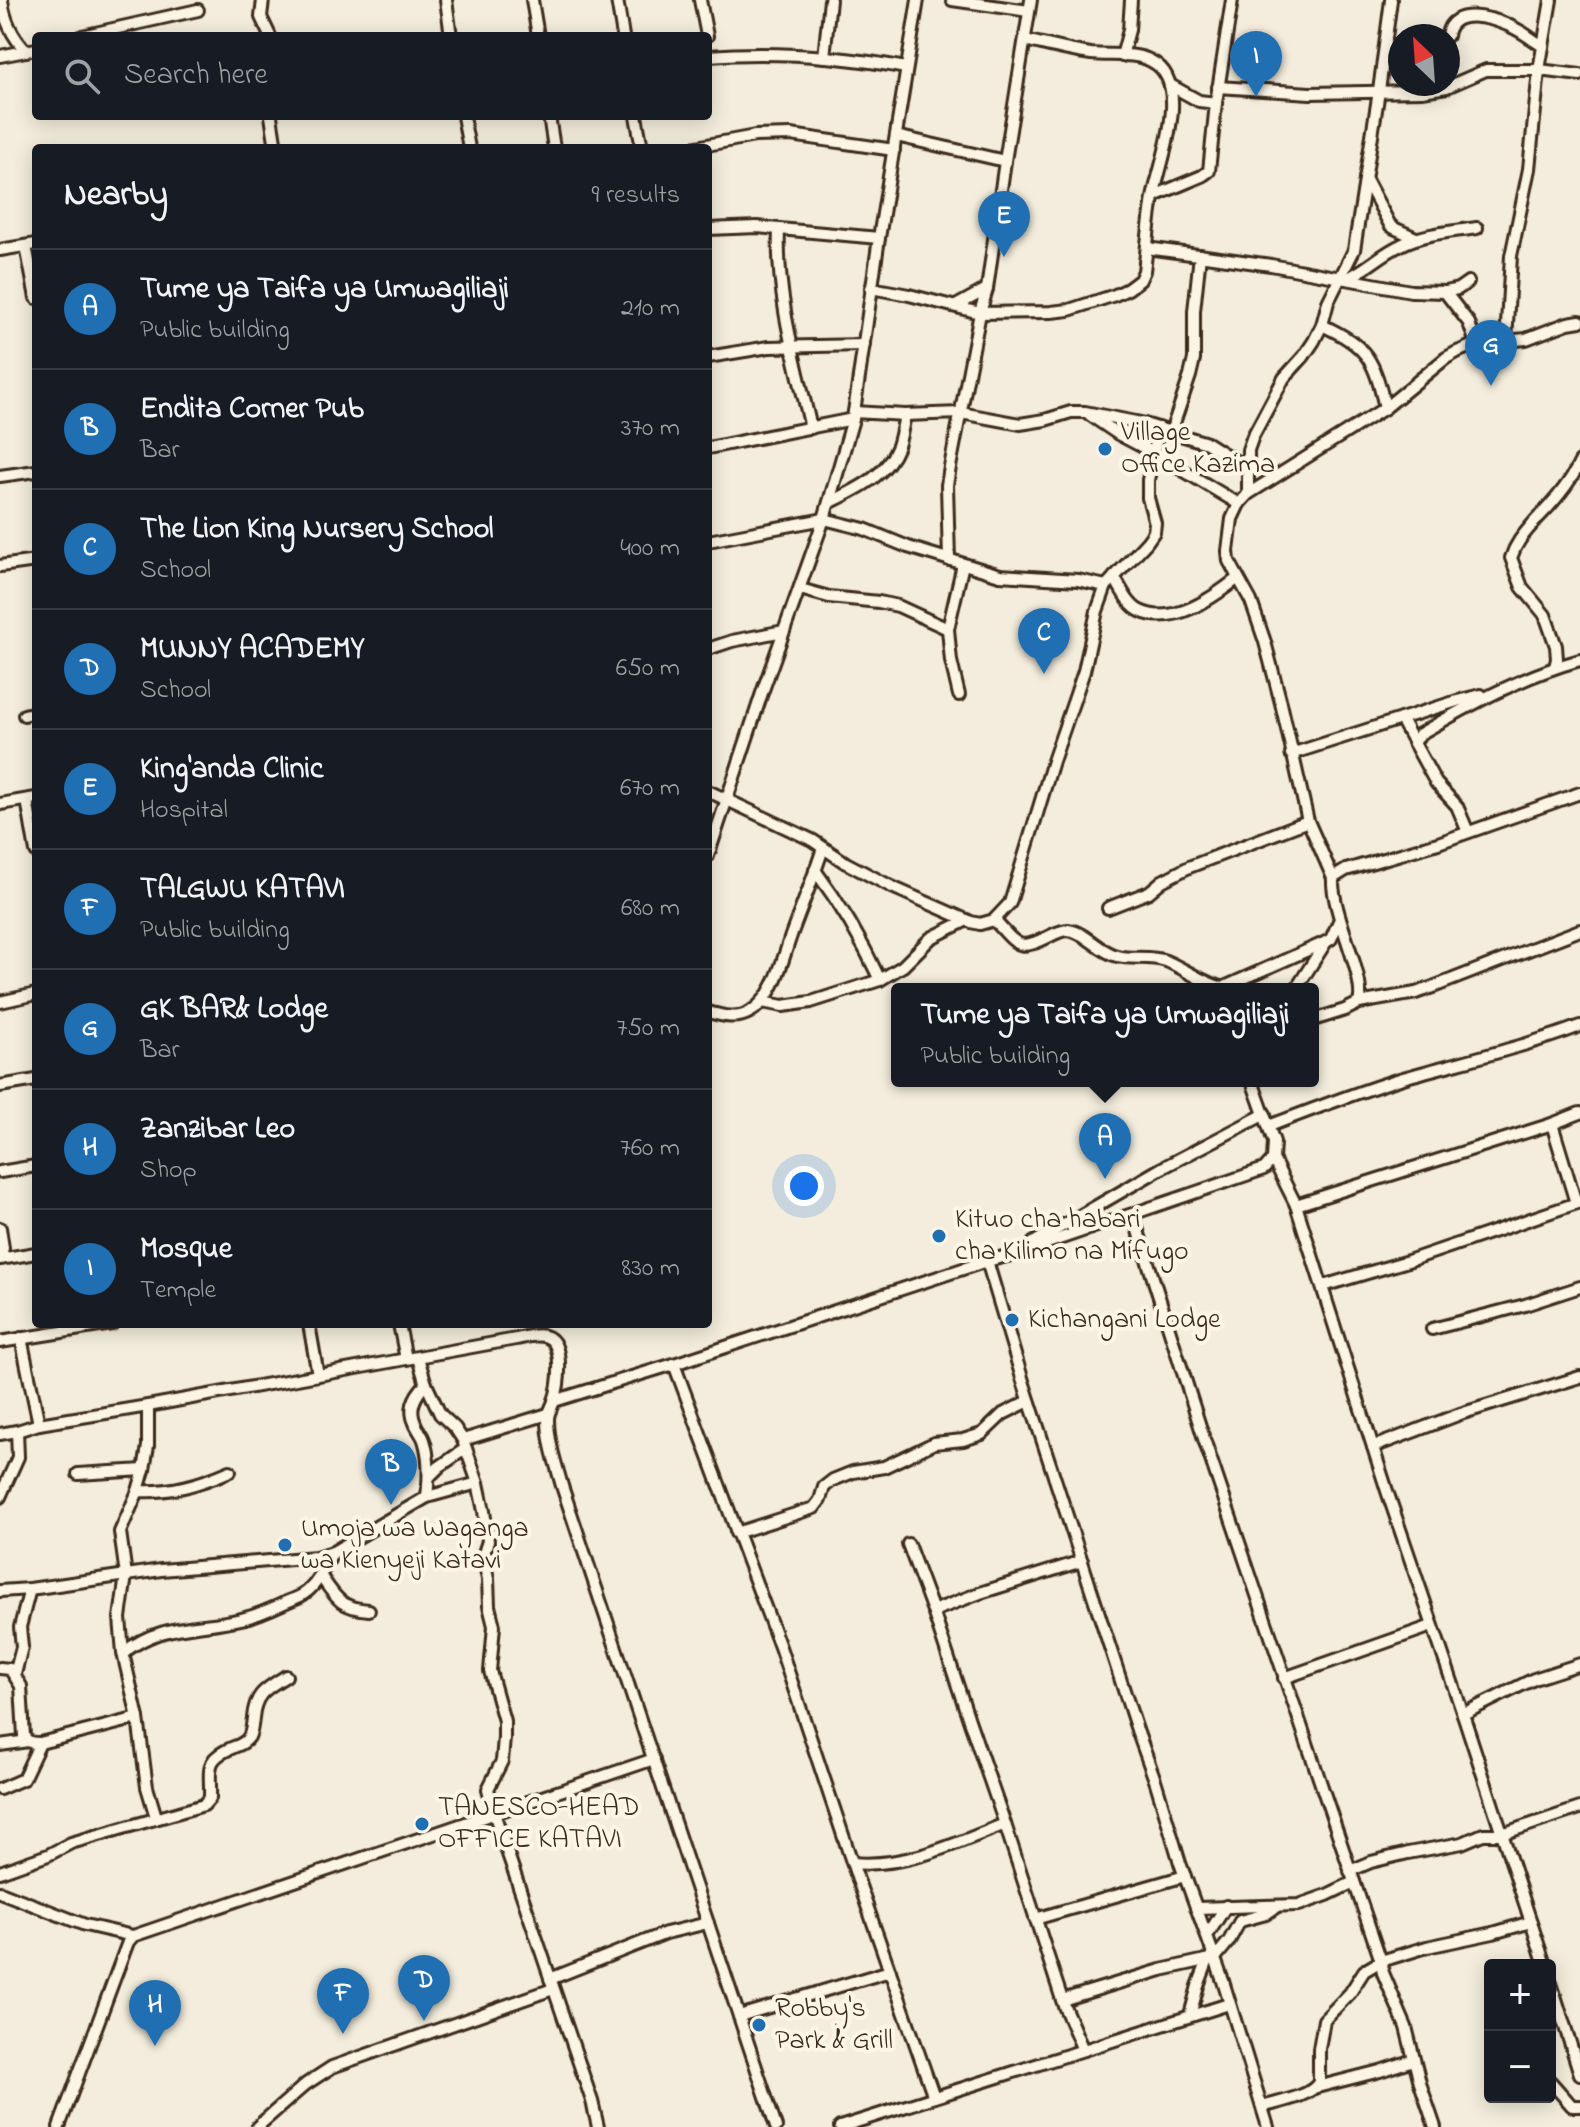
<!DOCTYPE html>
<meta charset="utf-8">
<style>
:root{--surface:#171b24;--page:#20242c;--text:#f1f3f6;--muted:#9ea1a6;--line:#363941;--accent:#1f6fb2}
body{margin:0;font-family:"Indie Flower",sans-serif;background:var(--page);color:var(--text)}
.controls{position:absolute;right:24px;bottom:24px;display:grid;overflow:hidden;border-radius:8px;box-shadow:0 4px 20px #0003}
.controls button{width:72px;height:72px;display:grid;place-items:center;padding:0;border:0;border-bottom:2px solid var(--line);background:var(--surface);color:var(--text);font:40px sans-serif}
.compass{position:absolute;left:1388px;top:24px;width:72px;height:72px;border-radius:50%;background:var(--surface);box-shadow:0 4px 20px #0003;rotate:335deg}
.you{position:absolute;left:804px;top:1186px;width:28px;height:28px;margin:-20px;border:6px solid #fff;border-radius:50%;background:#1a73e8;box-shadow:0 0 0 12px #1a73e833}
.badge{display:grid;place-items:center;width:52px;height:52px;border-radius:50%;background:var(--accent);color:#fff;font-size:26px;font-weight:700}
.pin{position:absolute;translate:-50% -66px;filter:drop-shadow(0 2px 4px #0008)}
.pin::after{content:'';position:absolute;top:42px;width:28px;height:24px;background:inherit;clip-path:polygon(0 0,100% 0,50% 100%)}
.popup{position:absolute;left:891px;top:983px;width:428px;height:104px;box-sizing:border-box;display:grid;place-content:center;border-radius:8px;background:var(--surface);filter:drop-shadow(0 2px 6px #0005);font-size:26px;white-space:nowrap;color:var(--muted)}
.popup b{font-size:30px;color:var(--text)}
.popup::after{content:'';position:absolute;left:50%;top:100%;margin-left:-16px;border:16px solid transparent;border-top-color:var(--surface)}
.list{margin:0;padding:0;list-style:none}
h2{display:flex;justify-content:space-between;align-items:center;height:104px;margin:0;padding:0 32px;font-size:34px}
h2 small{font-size:26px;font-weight:400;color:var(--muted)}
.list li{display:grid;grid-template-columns:52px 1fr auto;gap:24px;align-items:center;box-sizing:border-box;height:120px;padding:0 32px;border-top:2px solid var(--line)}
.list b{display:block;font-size:30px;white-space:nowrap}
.list p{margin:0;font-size:26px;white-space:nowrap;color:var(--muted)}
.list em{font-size:26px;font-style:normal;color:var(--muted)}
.icon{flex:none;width:44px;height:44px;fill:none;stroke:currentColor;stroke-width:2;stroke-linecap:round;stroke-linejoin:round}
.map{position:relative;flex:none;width:1580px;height:2127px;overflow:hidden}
.search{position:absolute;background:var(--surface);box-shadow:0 4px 20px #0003;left:32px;top:32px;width:680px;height:88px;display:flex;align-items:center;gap:20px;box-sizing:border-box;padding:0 28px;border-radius:8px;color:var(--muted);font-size:30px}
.panel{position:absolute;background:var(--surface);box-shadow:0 4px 20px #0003;left:32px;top:144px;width:680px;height:1184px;border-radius:8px}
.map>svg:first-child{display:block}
</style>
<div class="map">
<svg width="1580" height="2127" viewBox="0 0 1580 2127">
<rect width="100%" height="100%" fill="#f4eddd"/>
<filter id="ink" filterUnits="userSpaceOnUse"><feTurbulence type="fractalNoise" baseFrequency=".0125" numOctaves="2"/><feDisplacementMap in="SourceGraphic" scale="16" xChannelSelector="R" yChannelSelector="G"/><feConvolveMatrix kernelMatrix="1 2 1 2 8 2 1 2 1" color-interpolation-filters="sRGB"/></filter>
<g filter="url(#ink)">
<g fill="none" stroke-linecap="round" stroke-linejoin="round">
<g stroke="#3b2a1e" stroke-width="16">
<g id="minor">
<path d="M 2,0 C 4,20 12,36 26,51"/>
<path d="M 263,0 L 261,17 L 270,36"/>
<path d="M 446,0 L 451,36"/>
<path d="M 532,0 L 538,36"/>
<path d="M 617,0 L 623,36"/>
<path d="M 700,0 L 707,36"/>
<path d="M 952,0 L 1029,11"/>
<path d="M 82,36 L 198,10"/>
<path d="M 1447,36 C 1450,4 1498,19 1516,29 C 1526,34 1534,41 1543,46"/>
<path d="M 0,56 L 36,49"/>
<path d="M 708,56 C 774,51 841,56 906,68"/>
<path d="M 1122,56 L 1129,30 L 1131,0"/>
<path d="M 824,57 L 830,0"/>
<path d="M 1170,85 L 1199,101 L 1216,103"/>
<path d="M 1218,87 L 1310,93 L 1422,91 L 1447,87 L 1486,70 L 1539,70 L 1580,75"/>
<path d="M 271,116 L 276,148"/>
<path d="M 463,116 L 469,148"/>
<path d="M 549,116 L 554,148"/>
<path d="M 636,116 L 642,148"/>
<path d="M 896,136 L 1005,161"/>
<path d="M 691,148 L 755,136 L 791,135 L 894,150"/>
<path d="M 1365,178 L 1390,225 L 1394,228 L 1416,238"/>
<path d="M 1154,196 L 1202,176 L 1209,171 L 1216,103 L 1232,0"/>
<path d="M 708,229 L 757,227 L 879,238"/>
<path d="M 779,229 C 776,296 796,363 811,428"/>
<path d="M 26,246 L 36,298"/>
<path d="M 1147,248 L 1271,265 L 1411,291 L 1445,292 L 1458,289 L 1468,282"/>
<path d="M 0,250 L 36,244"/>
<path d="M 1346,279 C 1366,270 1381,254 1401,245 C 1424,233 1452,232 1477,228"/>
<path d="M 871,288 L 909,295 L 980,313 L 1051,312 L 1069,310 L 1115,295 L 1128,289 L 1140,280 L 1144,271 C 1147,247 1149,222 1153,198 C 1159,164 1194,82 1151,61 C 1135,52 1110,56 1091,54 C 1069,51 1047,45 1025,40"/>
<path d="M 1445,292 L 1469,323 L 1476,344"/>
<path d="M 956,306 L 987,289"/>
<path d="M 1322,325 C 1368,347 1374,359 1385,408"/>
<path d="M 1506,341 L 1511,256 L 1529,169 L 1539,70 L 1551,0"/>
<path d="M 708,357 L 769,347 L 864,345"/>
<path d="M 854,412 L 905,415 L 961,413 L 1020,424 L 1045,420 L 1071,412 L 1085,412 L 1141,423 L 1207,443 L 1237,462 L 1248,463"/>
<path d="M 1090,415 L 1118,434 L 1154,453 L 1239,504"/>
<path d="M 1171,432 L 1190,376 L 1194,359 L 1194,311 L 1200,255"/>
<path d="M 708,448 L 853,419"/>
<path d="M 0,476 L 36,471"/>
<path d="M 1248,494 L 1248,450 L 1253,436 L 1284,378 L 1304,356 L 1314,341 L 1322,325 L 1328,302 L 1354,250 L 1379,91 L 1391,0"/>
<path d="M 829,503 C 857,489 886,477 898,446 C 901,437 903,425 905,415"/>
<path d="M 708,541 L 824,519 L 864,529 L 908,547 L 1000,575 L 1078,580 L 1106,586"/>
<path d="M 949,560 L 947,485 L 950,467 L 980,313 L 987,289 L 1005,161 L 1031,0"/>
<path d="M 0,566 L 36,561"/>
<path d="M 1114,577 C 1121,588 1128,605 1140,611 C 1173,627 1214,597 1238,578"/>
<path d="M 800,589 L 829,597 L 879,602 L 898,606 L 948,629"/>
<path d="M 708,649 L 732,641 L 784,631"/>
<path d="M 1555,667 L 1557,659 L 1556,646 L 1545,615 L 1522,587 L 1511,558 C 1516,542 1525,533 1536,520 C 1553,503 1570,484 1580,462"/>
<path d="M 959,695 L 951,661 L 948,629 L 963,564"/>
<path d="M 24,715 L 36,712"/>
<path d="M 1401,719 L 1414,743"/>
<path d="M 1291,754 L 1457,701 L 1481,695"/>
<path d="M 708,791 L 812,840 L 846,863 L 892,887 L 971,922 L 980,924 L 994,920 L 1010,903 L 1053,761 L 1084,671 L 1097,611 L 1106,586 L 1147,542 L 1154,532 L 1155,523 L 1148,498 L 1148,480 L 1159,428"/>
<path d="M 27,800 L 36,852"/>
<path d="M 0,804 L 36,798"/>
<path d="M 1468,832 L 1457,806 L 1436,783 L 1414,743 L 1420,734 C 1471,704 1523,676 1580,660"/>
<path d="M 708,856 L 763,690 L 824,519 L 853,419 L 879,238 L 918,0"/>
<path d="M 815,870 C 841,905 862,941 880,980"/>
<path d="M 1333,878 L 1308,821 L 1281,703 L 1265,642 L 1251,601 L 1229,561 L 1228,551 L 1232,519 L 1239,504 L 1248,494 L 1385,408 L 1446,358 L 1457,352 L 1476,344 L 1526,339 L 1568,323 L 1580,321"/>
<path d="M 1108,908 L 1149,892 L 1162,881 L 1189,867 L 1308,821"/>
<path d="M 994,920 C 1018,946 1018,952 1050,936 C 1056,933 1062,930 1068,930 C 1086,932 1099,952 1117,956 C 1133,960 1149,955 1166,961 C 1187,970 1204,984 1227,989"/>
<path d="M 1222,988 L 1326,942"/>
<path d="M 1296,989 L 1326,942 L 1331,939 L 1339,921"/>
<path d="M 0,1002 L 36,994"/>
<path d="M 762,1002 L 783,1006 L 811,1002 L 880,980 L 903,966 L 931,938 L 967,920"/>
<path d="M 1359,1003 C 1367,978 1331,913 1333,878 L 1346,870 L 1438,843 L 1580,793"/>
<path d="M 708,1012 C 723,1016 736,1020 750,1012 C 776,997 783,956 793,930 C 803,903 814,876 823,848"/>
<path d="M 1313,1020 L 1345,1010 L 1359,1003 L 1416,993 L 1433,987 L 1580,930"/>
<path d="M 0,1086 L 36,1080"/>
<path d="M 1552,1124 L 1576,1203"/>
<path d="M 1269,1126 C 1313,1109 1357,1092 1403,1078 C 1462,1061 1522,1048 1580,1026"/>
<path d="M 1273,1159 L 1296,1205 L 1387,1491 L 1463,1714 L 1545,1965"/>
<path d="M 0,1172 L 36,1166"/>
<path d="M 1296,1205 L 1552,1124 L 1580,1113"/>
<path d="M 1133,1215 L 1205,1442 L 1381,1961 L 1383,1973 L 1406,2027 L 1420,2083 L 1435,2127"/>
<path d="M 0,1228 L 3,1248 L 0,1258"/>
<path d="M 1033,1243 L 1162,1168 L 1265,1114"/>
<path d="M 0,1259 L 36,1253"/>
<path d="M 987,1261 L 1022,1378 L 1137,1730 L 1156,1783 L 1180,1863 L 1223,1981 L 1268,2127"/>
<path d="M 1323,1286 L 1408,1261 L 1580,1202"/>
<path d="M 309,1324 L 318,1375"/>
<path d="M 399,1324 L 406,1359"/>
<path d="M 1432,1329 L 1525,1305 L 1580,1287"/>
<path d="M 21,1338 L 39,1424"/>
<path d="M 0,1342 L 112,1324"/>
<path d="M 418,1358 L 426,1384 L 440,1414 L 455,1428 L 463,1440 L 478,1483 L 484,1511 L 488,1541 L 483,1556 L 488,1579 L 489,1606 L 494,1626 L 490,1671 L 504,1721 L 504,1738 L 502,1761 L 488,1789 L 494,1813 L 592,2101 L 598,2127"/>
<path d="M 674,1364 L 780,1647 L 858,1880 L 934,2097"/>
<path d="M 426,1384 C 415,1395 408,1408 415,1423 C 417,1429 422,1434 424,1440 C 430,1458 429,1479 427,1497"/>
<path d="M 554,1401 L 674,1364 L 987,1261 L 1015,1254 L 1264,1169 L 1273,1159 L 1274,1142 L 1252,1081"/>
<path d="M 148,1406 L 148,1446 L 144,1470 L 138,1491 L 120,1532 L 126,1575 L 120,1618 L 123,1653 L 138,1718 L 147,1787 L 156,1817"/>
<path d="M 0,1434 L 17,1431 L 39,1424 L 148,1406 L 516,1339 C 526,1337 538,1333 547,1337 C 565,1344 559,1387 554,1401 C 552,1408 548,1412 548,1419 C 548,1442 556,1464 562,1486 L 776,2127"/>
<path d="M 463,1440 L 548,1414"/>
<path d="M 1373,1447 L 1460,1414 L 1580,1377"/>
<path d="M 78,1474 L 144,1470"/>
<path d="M 429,1477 L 439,1467 L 465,1449"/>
<path d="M 138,1491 C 171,1493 200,1484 230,1471"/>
<path d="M 0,1497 L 18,1457 L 17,1431"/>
<path d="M 736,1533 L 814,1508 L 820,1500 L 824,1487 L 833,1480 L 853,1472 L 884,1467 L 934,1443 L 963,1440 L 982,1434 L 1003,1414 L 1029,1401"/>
<path d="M 908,1544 L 933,1611 L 969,1720 L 1005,1824 L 1064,2006 L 1083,2050"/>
<path d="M 320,1575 C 336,1598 340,1608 369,1610"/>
<path d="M 0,1591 L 30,1589 L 161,1570 L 316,1557 L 333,1552 L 427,1497 L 478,1483"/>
<path d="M 933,1611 L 980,1593 L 1082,1561"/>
<path d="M 123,1653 C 160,1623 198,1629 241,1619 C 255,1616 269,1610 282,1604 C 289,1600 299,1598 305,1593 C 318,1584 325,1566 333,1552"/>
<path d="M 0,1668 L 10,1669 L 21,1686 L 24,1736 C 27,1743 33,1743 40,1743 L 138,1718"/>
<path d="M 15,1674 L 22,1647 L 20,1627 L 30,1589"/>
<path d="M 1284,1678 L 1432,1626"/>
<path d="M 1463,1714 L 1534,1679 L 1580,1664"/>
<path d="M 0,1745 L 28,1741"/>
<path d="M 0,1789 L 23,1779 L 40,1743"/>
<path d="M 853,1863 C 906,1868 957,1843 1005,1824"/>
<path d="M 1350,1871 L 1371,1862 L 1408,1853 L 1462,1843 L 1483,1834 L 1502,1834 L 1580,1808"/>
<path d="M 0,1872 L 48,1855 L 71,1843 L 204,1805 L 210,1798 C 211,1769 203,1759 234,1747 C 240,1745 245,1743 249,1737 C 252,1731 252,1725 253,1718 C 255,1693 266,1689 286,1676"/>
<path d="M 0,1892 L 85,1925 L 133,1936"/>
<path d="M 1196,1908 L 1299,1905 L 1327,1895 L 1354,1882"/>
<path d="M 1035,1919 L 1185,1876"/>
<path d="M 1207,1936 L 1226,1906"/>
<path d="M 550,1979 L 666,1933 L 708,1923"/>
<path d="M 1550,1980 L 1580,2074"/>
<path d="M 1062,2000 L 1161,1970 L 1215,1958 L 1229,1941 L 1240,1921 L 1266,1914 L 1276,1907"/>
<path d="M 1190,2015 L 1198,1986 L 1208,1960"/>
<path d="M 739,2016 L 890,1971"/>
<path d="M 1550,2081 L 1572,2106 L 1580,2106"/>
<path d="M 1317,2087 L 1380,2071 L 1413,2060"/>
<path d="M 1262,2107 C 1278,2102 1311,2097 1319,2082 L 1319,2049 L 1324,2020 L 1350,1993 L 1364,1971 L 1381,1961 L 1427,1947 L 1493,1933 L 1531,1922"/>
<path d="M 59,2127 L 128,1942 L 133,1936 L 654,1759"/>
<path d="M 257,2127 L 306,2084 L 332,2067 L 553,1989"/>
<path d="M 840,2127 L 1229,2004"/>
</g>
</g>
<use href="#minor" stroke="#fcf5e5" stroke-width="10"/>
</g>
</g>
<g fill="#1f6fb2" stroke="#fcf5e5" stroke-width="3">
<circle cx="1105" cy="449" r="8"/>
<circle cx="939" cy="1236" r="8"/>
<circle cx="1012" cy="1320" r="8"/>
<circle cx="285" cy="1545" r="8"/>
<circle cx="422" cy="1824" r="8"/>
<circle cx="759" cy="2025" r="8"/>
</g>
<g text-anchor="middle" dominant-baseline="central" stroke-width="8" stroke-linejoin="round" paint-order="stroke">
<g font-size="28" fill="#3b2a1e" stroke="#fcf5e5" text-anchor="start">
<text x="1121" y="433">Village<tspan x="1121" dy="32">Office Kazima</tspan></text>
<text x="955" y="1220">Kituo cha habari<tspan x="955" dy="32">cha Kilimo na Mifugo</tspan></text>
<text x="1028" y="1320">Kichangani Lodge</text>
<text x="301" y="1529">Umoja wa Waganga<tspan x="301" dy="32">wa Kienyeji Katavi</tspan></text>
<text x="438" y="1808">TANESCO-HEAD<tspan x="438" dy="32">OFFICE KATAVI</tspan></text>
<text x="775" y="2009">Robby's<tspan x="775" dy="32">Park &amp; Grill</tspan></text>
</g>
</g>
</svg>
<div class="controls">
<button>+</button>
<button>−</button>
</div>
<svg class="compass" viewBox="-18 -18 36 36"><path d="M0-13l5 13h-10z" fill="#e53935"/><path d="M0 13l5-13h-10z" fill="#9ea1a6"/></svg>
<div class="you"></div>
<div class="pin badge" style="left:1105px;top:1179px">A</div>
<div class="popup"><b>Tume ya Taifa ya Umwagiliaji</b>Public building</div>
<div class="pin badge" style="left:391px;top:1505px">B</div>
<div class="pin badge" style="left:1044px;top:674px">C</div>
<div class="pin badge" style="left:424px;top:2021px">D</div>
<div class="pin badge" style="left:1004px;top:257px">E</div>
<div class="pin badge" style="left:343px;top:2034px">F</div>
<div class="pin badge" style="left:1491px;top:386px">G</div>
<div class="pin badge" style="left:155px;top:2046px">H</div>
<div class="pin badge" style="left:1256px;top:97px">I</div>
<div class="search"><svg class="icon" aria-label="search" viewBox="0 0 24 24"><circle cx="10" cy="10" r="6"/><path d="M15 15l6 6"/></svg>Search here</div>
<section class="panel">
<h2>Nearby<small>9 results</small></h2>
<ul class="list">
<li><span class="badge">A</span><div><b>Tume ya Taifa ya Umwagiliaji</b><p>Public building</p></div><em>210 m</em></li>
<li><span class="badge">B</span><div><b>Endita Corner Pub</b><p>Bar</p></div><em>370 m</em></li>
<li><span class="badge">C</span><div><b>The Lion King Nursery School</b><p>School</p></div><em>400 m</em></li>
<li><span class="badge">D</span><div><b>MUNNY ACADEMY</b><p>School</p></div><em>650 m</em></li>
<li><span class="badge">E</span><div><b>King'anda Clinic</b><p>Hospital</p></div><em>670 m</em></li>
<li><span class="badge">F</span><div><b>TALGWU KATAVI</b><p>Public building</p></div><em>680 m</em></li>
<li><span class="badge">G</span><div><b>GK BAR&amp; Lodge</b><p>Bar</p></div><em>750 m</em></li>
<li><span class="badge">H</span><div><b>Zanzibar Leo</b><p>Shop</p></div><em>760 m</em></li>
<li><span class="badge">I</span><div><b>Mosque</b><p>Temple</p></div><em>830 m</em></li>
</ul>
</section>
</div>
